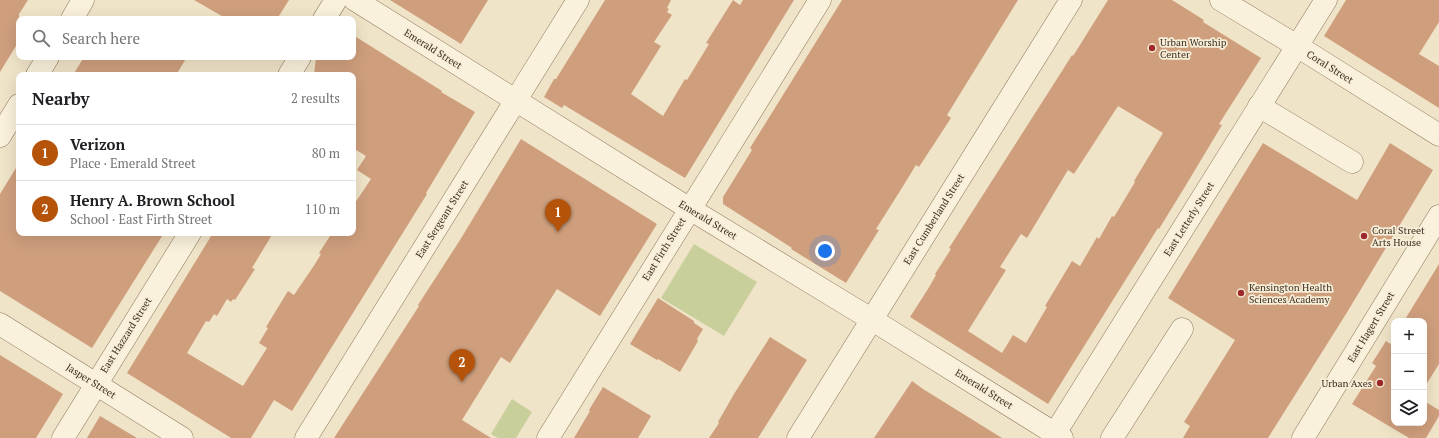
<!DOCTYPE html>
<meta charset="utf-8">
<style>
:root{--surface:#fff;--page:#f6f6f6;--text:#202124;--muted:#757577;--line:#e0e0e0;--accent:#b45309}
body{margin:0;font-family:"PT Serif",serif;background:var(--page);color:var(--text)}
.controls{position:absolute;right:12px;bottom:12px;display:grid;overflow:hidden;border-radius:8px;box-shadow:0 4px 16px #0002}
.controls button{width:36px;height:36px;display:grid;place-items:center;padding:0;border:0;border-bottom:1px solid var(--line);background:var(--surface);color:var(--text);font:20px sans-serif}
.you{position:absolute;left:825px;top:251px;width:14px;height:14px;margin:-10px;border:3px solid #fff;border-radius:50%;background:#1a73e8;box-shadow:0 0 0 6px #1a73e833}
.badge{display:grid;place-items:center;width:26px;height:26px;border-radius:50%;background:var(--accent);color:#fff;font-size:13px;font-weight:700}
.pin{position:absolute;translate:-50% -33px;filter:drop-shadow(0 1px 2px #0008)}
.pin::after{content:'';position:absolute;top:21px;width:14px;height:12px;background:inherit;clip-path:polygon(0 0,100% 0,50% 100%)}
.list{margin:0;padding:0;list-style:none}
h2{display:flex;justify-content:space-between;align-items:center;height:52px;margin:0;padding:0 16px;font-size:17px}
h2 small{font-size:13px;font-weight:400;color:var(--muted)}
.list li{display:grid;grid-template-columns:26px 1fr auto;gap:12px;align-items:center;box-sizing:border-box;height:56px;padding:0 16px;border-top:1px solid var(--line)}
.list b{display:block;font-size:15px;white-space:nowrap}
.list p{margin:0;font-size:13px;white-space:nowrap;color:var(--muted)}
.list em{font-size:13px;font-style:normal;color:var(--muted)}
.icon{flex:none;width:22px;height:22px;fill:none;stroke:currentColor;stroke-width:2;stroke-linecap:round;stroke-linejoin:round}
.map{position:relative;flex:none;width:1439px;height:438px;overflow:hidden}
.search{position:absolute;background:var(--surface);box-shadow:0 4px 16px #0002;left:16px;top:16px;width:340px;height:44px;display:flex;align-items:center;gap:10px;box-sizing:border-box;padding:0 14px;border-radius:8px;color:var(--muted);font-size:15px}
.panel{position:absolute;background:var(--surface);box-shadow:0 4px 16px #0002;left:16px;top:72px;width:340px;height:164px;border-radius:8px}
.map>svg:first-child{display:block}
</style>
<div class="map">
<svg width="1439" height="438" viewBox="0 0 1439 438">
<rect width="100%" height="100%" fill="#f0e4c8"/>
<g fill="#c9cf9b">
<path d="M 694,244 L 757,282 L 724,336 L 661,298 Z"/>
<path d="M 512,399 L 532,412 L 516,438 L 498,438 L 491,434 Z"/>
</g>
<g fill="#cf9f7d" fill-rule="evenodd">
<path d="M 0,0 L 28,0 L 19,14 L 19,41 L 0,72 Z"/>
<path d="M 194,0 L 289,0 L 277,19 L 227,19 Z"/>
<path d="M 390,0 L 488,0 L 461,44 Z"/>
<path d="M 605,0 L 671,0 L 667,8 L 669,9 L 667,12 L 672,15 L 654,42 L 661,46 L 631,94 L 663,116 L 685,79 L 687,80 L 709,44 L 706,43 L 733,0 L 740,5 L 743,0 L 794,0 L 685,178 L 564,105 L 562,108 L 544,97 L 554,79 L 556,79 Z"/>
<path d="M 842,0 L 1018,0 L 947,115 L 951,118 L 919,167 L 916,165 L 900,191 L 876,229 L 879,230 L 846,283 L 791,249 L 792,248 L 723,204 L 723,197 L 752,150 L 750,148 Z"/>
<path d="M 1108,0 L 1172,0 L 1204,20 L 1203,22 L 1261,58 L 1219,124 L 1222,125 L 1186,185 L 1159,229 L 1158,228 L 1048,404 L 910,317 L 928,289 L 936,275 L 935,274 L 951,249 L 949,248 L 1062,71 L 1072,55 L 1073,56 ZM 1118,106 L 1163,133 L 1134,181 L 1135,182 L 1114,217 L 1112,216 L 1099,239 L 1097,237 L 1080,266 L 1072,261 L 1045,306 L 1047,307 L 1026,343 L 1013,335 L 1002,353 L 968,331 L 1006,270 L 1000,267 L 1021,234 L 1027,238 L 1068,170 L 1074,174 Z"/>
<path d="M 1346,0 L 1439,0 L 1439,22 L 1419,54 L 1439,66 L 1439,108 L 1324,36 Z"/>
<path d="M 353,35 L 442,91 L 441,92 L 475,112 L 426,193 L 427,194 L 292,411 L 274,400 L 251,438 L 231,438 L 127,373 L 213,233 L 273,233 L 252,268 L 255,269 L 235,300 L 233,299 L 231,302 L 227,299 L 217,316 L 214,314 L 209,322 L 206,321 L 187,353 L 243,386 L 267,348 L 259,343 L 268,328 L 266,327 L 288,291 L 294,295 L 315,264 L 321,254 L 319,253 L 332,233 L 353,233 L 353,206 L 371,179 L 357,170 L 366,156 L 353,148 L 353,75 L 314,75 L 316,57 L 353,57 Z"/>
<path d="M 84,57 L 187,57 L 176,75 L 73,75 Z"/>
<path d="M 521,139 L 657,224 L 600,316 L 557,289 L 510,363 L 501,357 L 462,420 L 491,438 L 334,438 L 419,306 L 418,305 L 460,240 Z"/>
<path d="M 1263,143 L 1357,200 L 1390,143 L 1433,170 L 1346,314 L 1268,438 L 1183,438 L 1190,426 L 1184,422 L 1235,340 L 1168,298 Z"/>
<path d="M 19,163 L 19,233 L 164,233 L 92,348 L 0,291 L 0,194 Z"/>
<path d="M 1439,264 L 1439,364 L 1424,388 L 1424,321 L 1404,321 Z"/>
<path d="M 658,298 L 694,321 L 694,323 L 703,329 L 697,339 L 698,341 L 680,372 L 658,359 L 657,360 L 630,344 Z"/>
<path d="M 770,337 L 807,360 L 758,438 L 709,438 L 719,423 L 718,422 L 734,394 Z"/>
<path d="M 1394,337 L 1394,423 L 1424,423 L 1424,401 L 1439,410 L 1439,416 L 1426,438 L 1409,438 L 1352,404 L 1376,366 L 1372,363 L 1386,341 L 1390,344 Z"/>
<path d="M 0,355 L 63,394 L 36,438 L 0,438 Z"/>
<path d="M 912,381 L 923,389 L 1002,438 L 874,438 Z"/>
<path d="M 603,387 L 651,416 L 638,438 L 574,438 L 590,411 L 589,410 Z"/>
<path d="M 100,416 L 137,438 L 87,438 Z"/>
</g>
<g fill="none" stroke-linecap="round" stroke-linejoin="round">
<g stroke="#8d765c" stroke-width="23">
<g id="minor">
<path d="M 355,0 L 690,209 L 871,319 L 1062,438"/>
<path d="M 1221,0 L 1297,46 L 1439,135"/>
<path d="M 72,19 L 83,0"/>
<path d="M 324,19 L 336,0"/>
<path d="M 37,75 L 48,57"/>
<path d="M 289,75 L 300,57"/>
<path d="M 1259,106 L 1352,162"/>
<path d="M 0,136 L 19,105"/>
<path d="M 0,324 L 182,438"/>
<path d="M 63,438 L 190,233"/>
<path d="M 306,438 L 578,0"/>
<path d="M 548,438 L 820,0"/>
<path d="M 798,438 L 1071,0"/>
<path d="M 1052,438 L 1326,0"/>
<path d="M 1112,438 L 1182,329"/>
<path d="M 1303,438 L 1439,216"/>
</g>
</g>
<use href="#minor" stroke="#faf1dc" stroke-width="22"/>
</g>
<g fill="#9e2a2b" stroke="#f7eed8" stroke-width="1.5">
<circle cx="1152" cy="48" r="4"/>
<circle cx="1364" cy="236" r="4"/>
<circle cx="1241" cy="293" r="4"/>
<circle cx="1380" cy="383" r="4"/>
</g>
<g text-anchor="middle" dominant-baseline="central" stroke-width="3.5" stroke-linejoin="round" paint-order="stroke">
<g font-size="10" fill="#3d2e20" stroke="#f7eed8" text-anchor="start">
<text x="1160" y="42">Urban Worship<tspan x="1160" dy="12">Center</tspan></text>
<text x="1372" y="230">Coral Street<tspan x="1372" dy="12">Arts House</tspan></text>
<text x="1249" y="287">Kensington Health<tspan x="1249" dy="12">Sciences Academy</tspan></text>
<text x="1372" y="383" text-anchor="end">Urban Axes</text>
</g>
<g font-size="10" fill="#3d2e20" stroke="#f7eed8">
<text transform="translate(433 49) rotate(32)">Emerald Street</text>
<text transform="translate(1330 67) rotate(32)">Coral Street</text>
<text transform="translate(442 219) rotate(-58)">East Sergeant Street</text>
<text transform="translate(934 219) rotate(-58)">East Cumberland Street</text>
<text transform="translate(1189 219) rotate(-58)">East Letterly Street</text>
<text transform="translate(708 220) rotate(31)">Emerald Street</text>
<text transform="translate(664 249) rotate(-58)">East Firth Street</text>
<text transform="translate(1371 327) rotate(-59)">East Hagert Street</text>
<text transform="translate(126 335) rotate(-58)">East Hazzard Street</text>
<text transform="translate(91 381) rotate(32)">Jasper Street</text>
<text transform="translate(984 389) rotate(32)">Emerald Street</text>
</g>
</g>
</svg>
<div class="controls">
<button>+</button>
<button>−</button>
<button><svg class="icon" aria-label="layers" viewBox="0 0 24 24"><path d="M12 4l9 5-9 5-9-5zM3 14l9 5 9-5"/></svg></button>
</div>
<div class="you"></div>
<div class="pin badge" style="left:558px;top:232px">1</div>
<div class="pin badge" style="left:462px;top:382px">2</div>
<div class="search"><svg class="icon" aria-label="search" viewBox="0 0 24 24"><circle cx="10" cy="10" r="6"/><path d="M15 15l6 6"/></svg>Search here</div>
<section class="panel">
<h2>Nearby<small>2 results</small></h2>
<ul class="list">
<li><span class="badge">1</span><div><b>Verizon</b><p>Place · Emerald Street</p></div><em>80 m</em></li>
<li><span class="badge">2</span><div><b>Henry A. Brown School</b><p>School · East Firth Street</p></div><em>110 m</em></li>
</ul>
</section>
</div>
